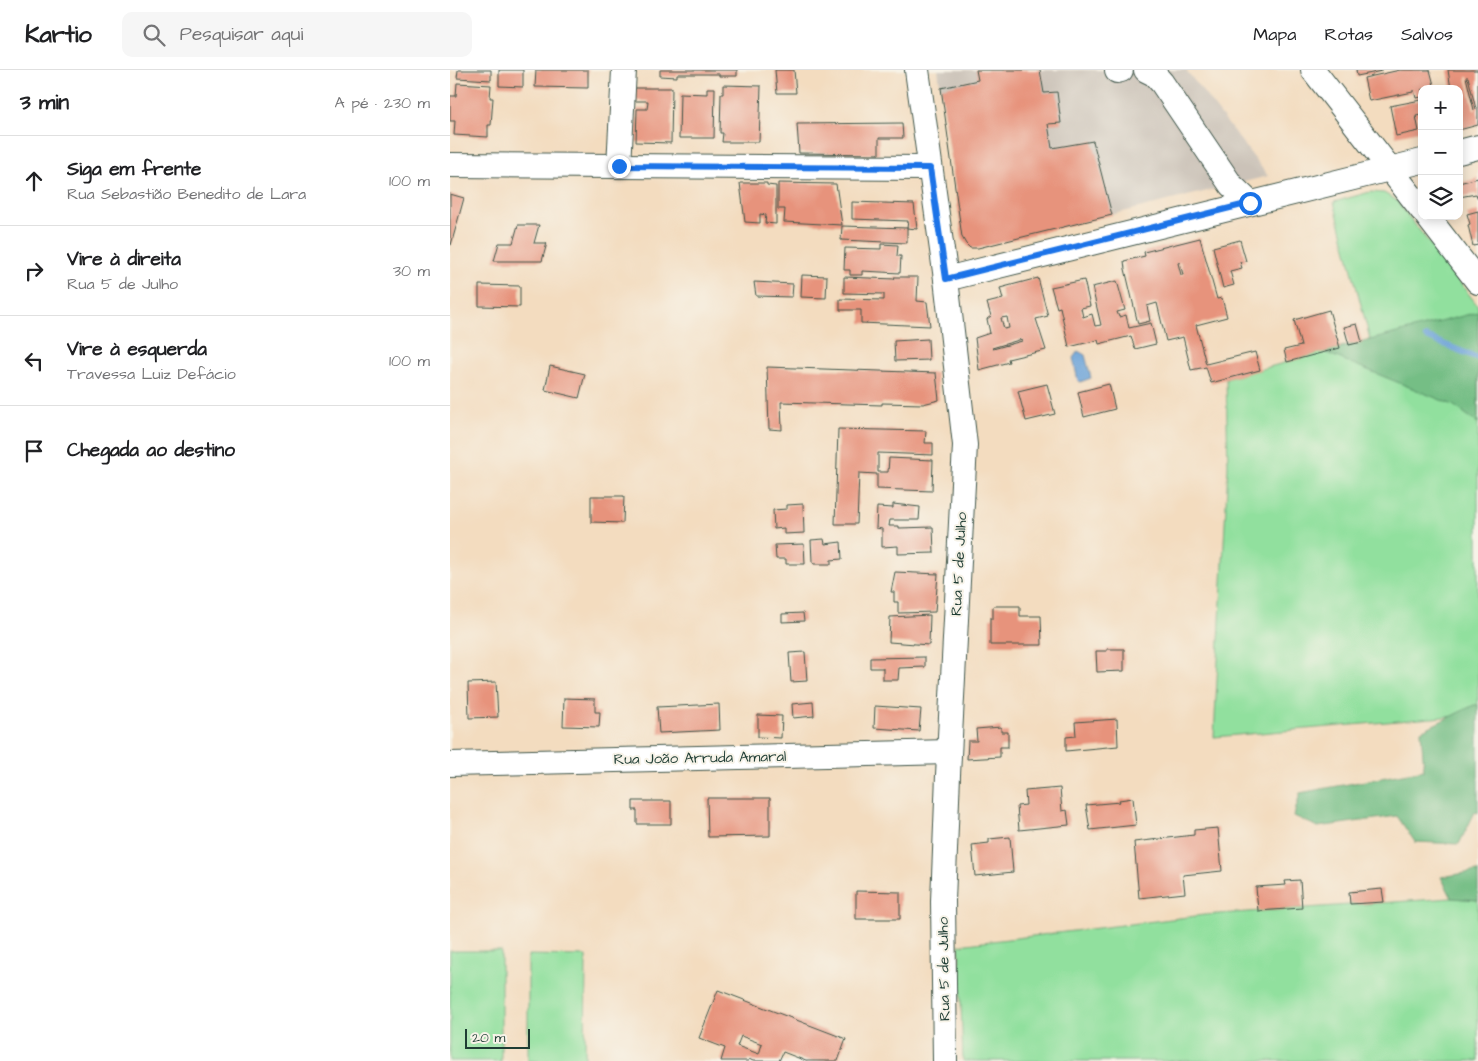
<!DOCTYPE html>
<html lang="pt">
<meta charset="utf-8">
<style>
:root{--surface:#fff;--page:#f6f6f6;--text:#202124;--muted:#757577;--line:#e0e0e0}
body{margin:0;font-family:"Architects Daughter",sans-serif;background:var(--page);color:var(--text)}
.controls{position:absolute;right:15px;top:15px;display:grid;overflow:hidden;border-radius:10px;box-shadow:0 2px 12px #0003}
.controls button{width:45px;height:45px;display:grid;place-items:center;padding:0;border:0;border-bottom:1px solid var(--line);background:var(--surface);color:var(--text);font:25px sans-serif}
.scale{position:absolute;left:15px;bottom:12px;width:65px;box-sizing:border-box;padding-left:5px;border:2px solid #1f3d34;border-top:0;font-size:14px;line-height:18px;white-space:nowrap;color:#1f3d34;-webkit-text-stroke:4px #f7f3e8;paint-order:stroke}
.stop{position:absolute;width:15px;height:15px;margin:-11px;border:4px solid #1a73e8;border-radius:50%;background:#fff}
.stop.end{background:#1a73e8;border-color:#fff;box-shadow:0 1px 5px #0008}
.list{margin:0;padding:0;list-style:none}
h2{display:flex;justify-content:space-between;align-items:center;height:65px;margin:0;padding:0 20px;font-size:21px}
h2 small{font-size:16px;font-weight:400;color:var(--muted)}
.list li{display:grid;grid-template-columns:32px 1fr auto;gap:15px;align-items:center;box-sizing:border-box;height:90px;padding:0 20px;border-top:1px solid var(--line)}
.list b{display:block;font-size:19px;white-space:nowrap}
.list p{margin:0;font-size:16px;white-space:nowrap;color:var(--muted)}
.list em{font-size:16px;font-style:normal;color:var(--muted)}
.icon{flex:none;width:28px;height:28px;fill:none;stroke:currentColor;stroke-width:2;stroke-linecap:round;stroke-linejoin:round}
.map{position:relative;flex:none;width:1028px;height:991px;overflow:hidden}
header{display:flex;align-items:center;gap:30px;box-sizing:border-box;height:70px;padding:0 25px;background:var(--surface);border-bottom:1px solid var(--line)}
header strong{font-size:24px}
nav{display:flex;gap:28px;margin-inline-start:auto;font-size:18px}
.search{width:350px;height:45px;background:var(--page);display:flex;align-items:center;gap:12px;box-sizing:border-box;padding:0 18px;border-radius:10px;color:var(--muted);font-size:19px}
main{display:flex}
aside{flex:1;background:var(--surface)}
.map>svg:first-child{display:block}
</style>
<header>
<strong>Kartio</strong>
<div class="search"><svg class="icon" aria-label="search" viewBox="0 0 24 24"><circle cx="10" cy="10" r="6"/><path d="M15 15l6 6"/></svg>Pesquisar aqui</div>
<nav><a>Mapa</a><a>Rotas</a><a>Salvos</a></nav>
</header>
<main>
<aside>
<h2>3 min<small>A pé · 230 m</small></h2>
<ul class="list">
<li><svg class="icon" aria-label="ahead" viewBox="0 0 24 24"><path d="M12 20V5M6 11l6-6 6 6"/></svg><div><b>Siga em frente</b><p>Rua Sebastião Benedito de Lara</p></div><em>100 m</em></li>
<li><svg class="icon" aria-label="right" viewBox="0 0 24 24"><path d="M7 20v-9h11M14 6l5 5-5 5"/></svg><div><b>Vire à direita</b><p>Rua 5 de Julho</p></div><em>30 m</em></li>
<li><svg class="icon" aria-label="left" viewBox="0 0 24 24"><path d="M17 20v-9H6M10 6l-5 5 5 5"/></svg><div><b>Vire à esquerda</b><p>Travessa Luiz Defácio</p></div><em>100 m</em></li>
<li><svg class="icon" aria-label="arrive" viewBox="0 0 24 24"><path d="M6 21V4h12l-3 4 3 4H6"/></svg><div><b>Chegada ao destino</b></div></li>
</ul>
</aside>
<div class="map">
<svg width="1028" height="991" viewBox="0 0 1028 991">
<rect width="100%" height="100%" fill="#f7f3e8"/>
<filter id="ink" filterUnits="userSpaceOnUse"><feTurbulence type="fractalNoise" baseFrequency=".02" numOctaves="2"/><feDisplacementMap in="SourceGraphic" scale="10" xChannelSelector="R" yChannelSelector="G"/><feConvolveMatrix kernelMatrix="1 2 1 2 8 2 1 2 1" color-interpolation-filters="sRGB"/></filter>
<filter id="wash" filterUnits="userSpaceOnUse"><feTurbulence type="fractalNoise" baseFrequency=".0096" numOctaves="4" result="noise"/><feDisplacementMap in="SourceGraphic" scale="20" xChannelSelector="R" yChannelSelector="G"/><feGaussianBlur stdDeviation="1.12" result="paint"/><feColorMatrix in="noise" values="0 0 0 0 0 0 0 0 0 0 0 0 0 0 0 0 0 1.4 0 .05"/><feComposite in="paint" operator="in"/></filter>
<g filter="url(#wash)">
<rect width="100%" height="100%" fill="#f3dcbf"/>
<path fill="#cbc2b8" d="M 488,0 L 736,0 L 818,106 L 528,178 L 520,178 L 514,172 L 512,167 Z"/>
<g fill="#91e09e" stroke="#588e69">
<path d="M 920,122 L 934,123 L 946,130 L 1028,236 L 1028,644 L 764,667 L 778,396 L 776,309 L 920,269 L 884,132 Z"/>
<path d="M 1002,828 L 1028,830 L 1028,991 L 513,991 L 509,875 L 754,845 Z"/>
<rect x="0" y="881" width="51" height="110"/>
<path d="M 78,885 L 136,886 L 135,991 L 78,991 Z"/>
</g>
<g fill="#74be85" stroke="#4a7e5c">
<path d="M 1028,242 L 1028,353 L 1003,335 L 874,282 Z"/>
<path d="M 1024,635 L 1028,635 L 1028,743 L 1025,742 L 1009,774 L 965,772 L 947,746 L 868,757 L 844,746 L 850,723 L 974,700 L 971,661 Z"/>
<path d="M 1028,801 L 1028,830 L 1002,828 L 991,807 Z"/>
</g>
<path fill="#6aa2d8" stroke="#447086" d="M 628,281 L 635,285 L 641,308 L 630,312 L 628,311 L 623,288 Z"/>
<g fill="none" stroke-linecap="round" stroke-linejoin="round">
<path stroke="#6aa2d8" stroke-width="6" d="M 976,267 L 1028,288"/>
</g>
<g id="blocks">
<g fill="#e7937b" fill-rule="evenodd">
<path d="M 8,0 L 41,0 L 41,10 L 7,8 Z"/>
<path d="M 49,0 L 73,0 L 73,17 L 49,16 Z"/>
<path d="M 86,0 L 138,0 L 138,18 L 85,17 Z"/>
<path d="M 210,0 L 287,0 L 287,6 L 269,6 L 269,4 L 227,4 L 227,7 L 210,6 Z"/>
<path d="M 325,0 L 344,0 L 346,23 L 327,23 Z"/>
<path d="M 526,0 L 590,0 L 594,23 L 607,22 L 611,53 L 598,54 L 602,78 L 643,71 L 662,145 L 528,178 L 520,178 L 516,174 L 512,167 L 491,18 L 528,10 Z"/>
<path d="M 906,0 L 932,0 L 932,1 L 907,6 Z"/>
<path d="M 950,0 L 980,0 L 985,19 L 972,19 L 972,27 L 966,28 L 964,20 L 963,20 L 963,22 L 919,31 L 914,8 Z"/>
<path d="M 998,0 L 1028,0 L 1028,55 L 1009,60 L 1009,19 L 1001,19 ZM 1016,7 L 1018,7 L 1026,39 L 1024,40 Z"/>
<path d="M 7,13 L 41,15 L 40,28 L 43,28 L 41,55 L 38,55 L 38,67 L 4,65 L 5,51 L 0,51 L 0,26 L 6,26 Z"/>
<path d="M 273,15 L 311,16 L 309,72 L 272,72 L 273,63 L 270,63 L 271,24 L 273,24 Z"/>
<path d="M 184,18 L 222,18 L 221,73 L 186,72 L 187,39 L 197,39 L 198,31 L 184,31 Z"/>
<path d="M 257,18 L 265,18 L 264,68 L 229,68 L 230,23 L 257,24 Z"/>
<path d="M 971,30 L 972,45 L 966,46 L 969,61 L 946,66 L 940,36 Z"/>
<path d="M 452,53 L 453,68 L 429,68 L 429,84 L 349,83 L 347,54 Z"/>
<path d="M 1028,108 L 1028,129 L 1026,124 L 1009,127 L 1009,113 Z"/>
<path d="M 290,113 L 317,113 L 317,115 L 326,116 L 326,154 L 315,153 L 316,145 L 310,144 L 310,153 L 295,152 Z"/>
<path d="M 328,113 L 386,114 L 392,155 L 334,152 L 335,139 L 328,139 Z"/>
<path d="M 0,124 L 14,128 L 1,175 L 0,175 Z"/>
<path d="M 402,132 L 464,134 L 467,159 L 457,158 L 458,151 L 402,149 Z"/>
<path d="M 1028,141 L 1028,175 L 1023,176 L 1018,155 L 1020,154 L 1017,144 Z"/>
<path d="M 68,155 L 89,155 L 84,173 L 97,173 L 92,191 L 44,191 L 49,173 L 63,173 Z"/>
<path d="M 392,156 L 457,158 L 457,173 L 391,170 Z"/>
<path d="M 750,168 L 767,229 L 772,228 L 777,247 L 746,255 L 756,294 L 805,282 L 810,300 L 761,313 L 756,297 L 741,300 L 733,267 L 716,271 L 707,233 L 697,236 L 700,251 L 688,254 L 675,199 L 674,191 L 695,186 L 694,182 ZM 730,192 L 733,205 L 731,205 L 728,193 Z"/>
<path d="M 790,170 L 796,191 L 790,192 L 792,198 L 780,201 L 784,215 L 773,218 L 763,177 Z"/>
<path d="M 431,174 L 448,175 L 447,186 L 451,186 L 450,203 L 412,201 L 412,205 L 400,205 L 400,200 L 394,200 L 395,178 L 431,179 Z"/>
<path d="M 352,205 L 377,206 L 376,228 L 351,227 Z"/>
<path d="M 394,207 L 445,209 L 444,207 L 468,207 L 467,231 L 477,232 L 480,256 L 411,253 L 411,240 L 390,240 L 390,229 L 434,230 L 434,224 L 394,223 Z"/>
<path d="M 588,208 L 598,246 L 586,249 L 596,280 L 558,289 L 559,292 L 529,300 L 525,268 L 540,263 L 537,249 L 541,246 L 537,233 L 553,229 L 550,218 ZM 557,247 L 559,258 L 554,259 L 551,248 ZM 572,269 L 572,271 L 543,279 L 542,278 Z"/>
<path d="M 634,210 L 640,236 L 631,238 L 633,247 L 642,244 L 645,256 L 651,255 L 642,217 L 667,211 L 675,240 L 667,242 L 669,247 L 676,245 L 679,258 L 701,253 L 706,274 L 685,279 L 681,266 L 649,274 L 648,270 L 619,277 L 610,237 L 607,238 L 601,217 Z"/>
<path d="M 304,212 L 343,214 L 342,227 L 306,226 Z"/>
<path d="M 29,215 L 70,216 L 70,237 L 29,236 Z"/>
<path d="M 879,240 L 890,278 L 837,292 L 834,280 L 851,276 L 844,250 Z"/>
<path d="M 907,254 L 912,272 L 899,275 L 894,257 Z"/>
<path d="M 478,269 L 479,290 L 445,291 L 444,271 Z"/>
<path d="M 100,296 L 135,304 L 129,328 L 95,320 Z"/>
<path d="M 317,297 L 486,303 L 489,330 L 473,334 L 432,333 L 432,335 L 331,332 L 332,360 L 319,359 Z"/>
<path d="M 597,314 L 605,344 L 576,351 L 568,321 Z"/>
<path d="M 659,314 L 665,339 L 634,347 L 628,322 Z"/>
<path d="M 388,359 L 476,361 L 475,373 L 483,373 L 483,385 L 428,383 L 428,402 L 438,402 L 439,388 L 483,390 L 482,421 L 427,419 L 427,404 L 409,403 L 407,454 L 385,454 Z"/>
<path d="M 141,426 L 174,426 L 173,453 L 141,452 Z"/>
<path d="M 353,434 L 354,463 L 334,464 L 334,458 L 324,459 L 323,440 L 337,439 L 337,435 Z"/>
<path d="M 443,434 L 470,437 L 469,450 L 440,450 L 439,456 L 449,456 L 449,458 L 483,457 L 484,483 L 448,484 L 448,476 L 432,477 L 432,459 L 426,458 L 427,437 L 443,438 Z"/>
<path d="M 374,469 L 375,474 L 391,472 L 392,489 L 381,490 L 381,494 L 364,494 L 362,491 L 361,470 Z"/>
<path d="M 354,474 L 355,494 L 336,494 L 336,489 L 326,489 L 325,475 Z"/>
<path d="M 445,502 L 488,504 L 485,542 L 448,543 L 448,532 L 444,532 L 444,522 L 441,522 Z"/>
<path d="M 543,536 L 570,536 L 570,546 L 591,546 L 592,575 L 540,575 L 540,548 L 543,548 Z"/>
<path d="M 353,543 L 354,551 L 332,552 L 332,544 Z"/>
<path d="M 480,545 L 479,575 L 439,572 L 440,547 Z"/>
<path d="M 657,579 L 674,579 L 674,601 L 647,602 L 646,581 L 657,581 Z"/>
<path d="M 355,582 L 357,611 L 341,612 L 339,583 Z"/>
<path d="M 475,587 L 475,597 L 449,598 L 448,610 L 433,610 L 433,598 L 420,598 L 420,588 Z"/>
<path d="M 46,612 L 48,647 L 19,648 L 18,613 Z"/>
<path d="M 114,628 L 145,629 L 145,642 L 150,642 L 149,657 L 113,656 Z"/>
<path d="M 363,632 L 364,646 L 343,648 L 342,634 Z"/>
<path d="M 269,634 L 270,660 L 209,663 L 207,637 Z"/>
<path d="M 425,636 L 471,639 L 469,661 L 424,658 Z"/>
<path d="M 308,645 L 332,646 L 331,668 L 308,667 Z"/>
<path d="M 667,649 L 668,676 L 616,681 L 616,667 L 626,666 L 625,652 Z"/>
<path d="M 551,657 L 551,662 L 558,662 L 558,677 L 550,677 L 550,687 L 517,689 L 518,671 L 527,671 L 526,659 Z"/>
<path d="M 610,718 L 612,741 L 617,740 L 619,755 L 569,760 L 567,736 L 576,735 L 575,721 Z"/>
<path d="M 257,728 L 320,728 L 320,766 L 258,767 Z"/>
<path d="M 683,728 L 686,755 L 640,760 L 636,735 L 670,732 L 669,730 Z"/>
<path d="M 183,731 L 221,731 L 221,754 L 187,754 L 187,740 L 183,740 Z"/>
<path d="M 768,758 L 772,801 L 733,805 L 735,823 L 689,828 L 684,772 L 744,765 L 744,760 Z"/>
<path d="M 560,767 L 563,802 L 525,806 L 522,775 L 539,773 L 539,769 Z"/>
<path d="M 850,810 L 852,838 L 808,841 L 806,817 L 836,815 L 835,811 Z"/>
<path d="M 932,819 L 934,832 L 900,834 L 899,822 Z"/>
<path d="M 406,821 L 450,822 L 450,849 L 406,849 Z"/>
<path d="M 268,920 L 396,969 L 388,991 L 356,991 L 333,982 L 329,991 L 303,991 L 299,989 L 298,991 L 271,991 L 275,978 L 249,968 ZM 291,966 L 312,974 L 309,984 L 287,976 Z"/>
</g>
</g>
</g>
<g filter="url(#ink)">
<use href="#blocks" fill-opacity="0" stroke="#3f5549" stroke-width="1"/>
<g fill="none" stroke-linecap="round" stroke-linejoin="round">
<g stroke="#3f5549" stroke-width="26">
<g id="minor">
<path d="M 467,0 L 496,209 L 515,375 L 498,705 L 493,831 L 495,991"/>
<path d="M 696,0 L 704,4 L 712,13 L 781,115 L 800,133"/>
<path d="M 863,0 L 972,140"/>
<path d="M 667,1 L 671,0"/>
<path d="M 1009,82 L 1028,77"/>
<path d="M 0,95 L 480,98"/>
<path d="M 169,96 L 174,0"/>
<path d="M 977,146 L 1028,212"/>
<path d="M 496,209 L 972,91"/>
<path d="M 0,694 L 499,682"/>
</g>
</g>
<use href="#minor" stroke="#fff" stroke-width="24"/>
</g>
</g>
<g fill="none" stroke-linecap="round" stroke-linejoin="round" filter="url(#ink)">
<path stroke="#1a73e8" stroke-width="6" d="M 169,96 L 480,98 L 496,209 L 800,133"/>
</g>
<g text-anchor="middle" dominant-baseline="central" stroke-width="4" stroke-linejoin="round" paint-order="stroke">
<g font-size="15" fill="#1f3d34" stroke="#f7f3e8">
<text transform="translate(509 494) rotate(-87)">Rua 5 de Julho</text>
<text transform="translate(250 688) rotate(-1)">Rua João Arruda Amaral</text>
<text transform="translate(494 899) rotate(-91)">Rua 5 de Julho</text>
</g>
</g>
</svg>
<div class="controls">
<button>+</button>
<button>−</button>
<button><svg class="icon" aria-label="layers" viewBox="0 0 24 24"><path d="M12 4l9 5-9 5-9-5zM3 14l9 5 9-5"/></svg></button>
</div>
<div class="scale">20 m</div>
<div class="stop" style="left:800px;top:133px"></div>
<div class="stop end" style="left:169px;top:96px"></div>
</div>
</main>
